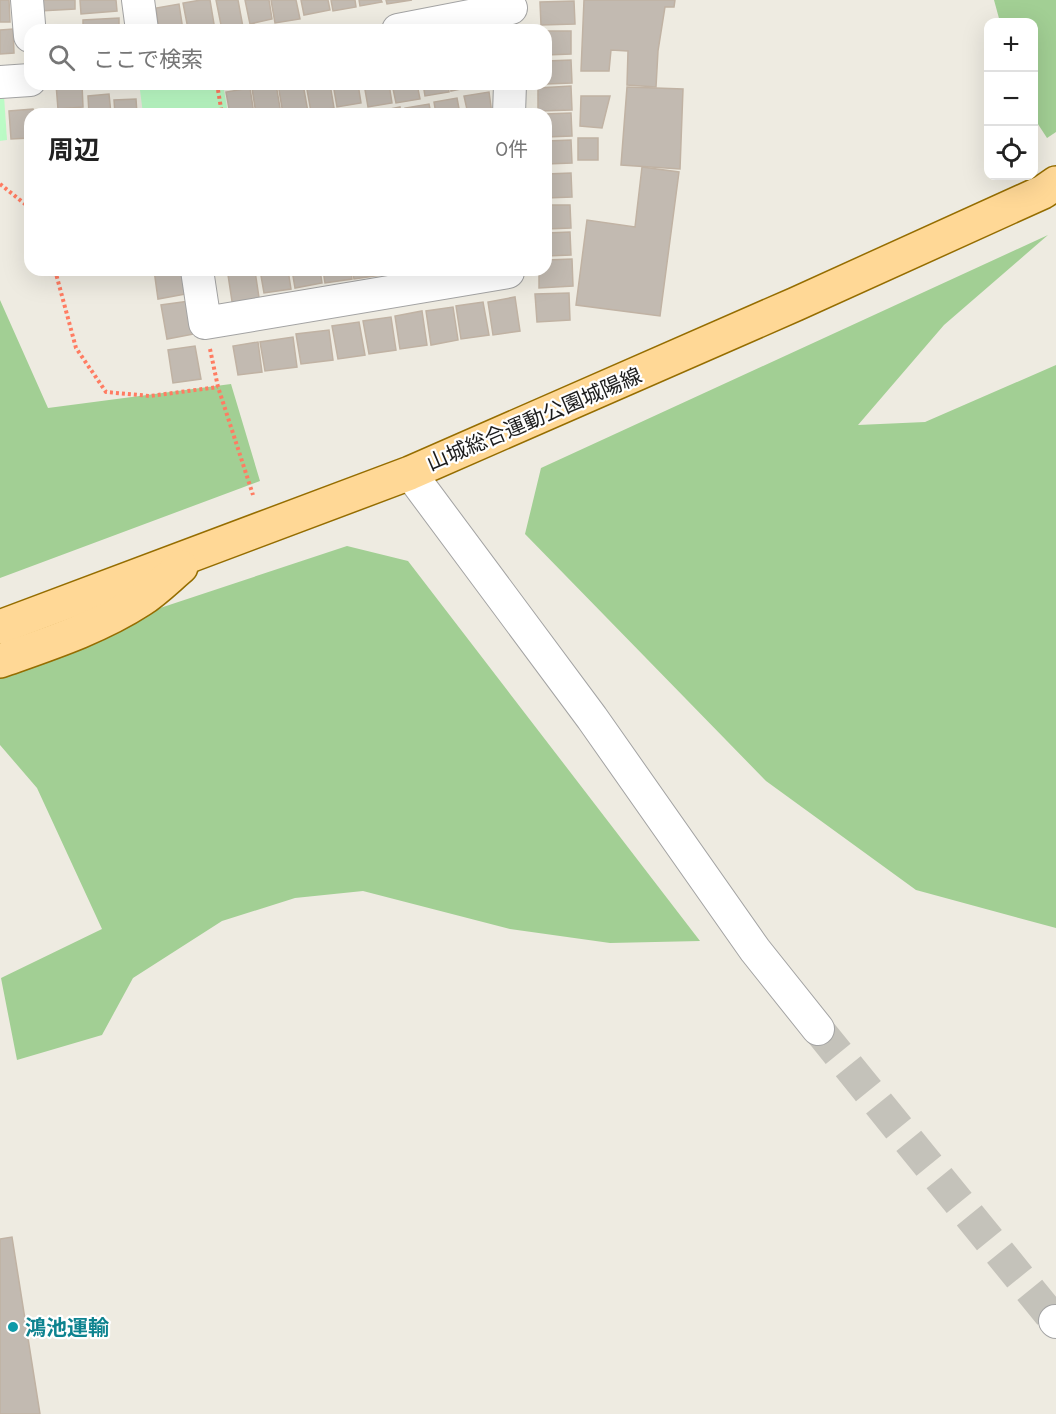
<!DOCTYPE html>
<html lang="ja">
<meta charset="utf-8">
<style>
:root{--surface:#fff;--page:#f2f2f2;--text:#222;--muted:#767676;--line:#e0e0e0}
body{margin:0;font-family:Figtree,"Noto Sans JP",sans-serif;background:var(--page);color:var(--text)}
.controls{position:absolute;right:18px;top:18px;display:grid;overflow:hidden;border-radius:12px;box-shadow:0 6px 24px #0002}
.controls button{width:54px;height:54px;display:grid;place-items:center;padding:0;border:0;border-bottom:2px solid var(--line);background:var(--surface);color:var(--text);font:30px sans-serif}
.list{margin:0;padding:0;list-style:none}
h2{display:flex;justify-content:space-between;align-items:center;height:78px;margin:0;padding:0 24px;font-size:26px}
h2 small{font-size:20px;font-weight:400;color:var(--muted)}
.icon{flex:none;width:33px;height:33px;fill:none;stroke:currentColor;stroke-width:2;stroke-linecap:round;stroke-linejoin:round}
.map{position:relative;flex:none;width:1056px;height:1414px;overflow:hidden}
.search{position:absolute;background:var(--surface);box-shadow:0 6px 24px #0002;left:24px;top:24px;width:528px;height:66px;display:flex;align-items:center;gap:15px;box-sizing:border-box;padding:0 21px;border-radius:18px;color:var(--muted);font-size:22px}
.panel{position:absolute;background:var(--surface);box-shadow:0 6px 24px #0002;left:24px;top:108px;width:528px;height:168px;border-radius:18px}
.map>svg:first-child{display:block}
</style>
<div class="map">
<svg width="1056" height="1414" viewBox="0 0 1056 1414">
<rect width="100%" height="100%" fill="#eeebe1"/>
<g fill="#a2cf94">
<path d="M 994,0 L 1056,0 L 1056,132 L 1047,138 L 1034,118 L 1034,22 L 1000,22 Z"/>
<path d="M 1048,235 L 944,325 L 858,425 L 925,422 L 1056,365 L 1056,928 L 916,890 L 766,781 L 525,534 L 541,468 Z"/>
<path d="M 0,300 L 48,408 L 231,384 L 260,481 L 0,578 Z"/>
<path d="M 347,546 L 408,561 L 700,941 L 610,943 L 510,929 L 363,891 L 295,898 L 222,921 L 133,978 L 102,1035 L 17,1060 L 1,978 L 102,929 L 37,788 L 0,745 L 0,661 Z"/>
</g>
<g fill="#bbfbc5">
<path d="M 172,84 L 223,84 L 228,114 L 143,114 L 140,90 Z"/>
<path d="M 0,96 L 4,96 L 7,140 L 0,141 Z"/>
</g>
<g fill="#c2bab1" stroke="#c0b2a3" stroke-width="1.5">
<path d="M 0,0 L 9,0 L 10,22 L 0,22 Z"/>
<path d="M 39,0 L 75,0 L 75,9 L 40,11 Z"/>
<path d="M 80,0 L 116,0 L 117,11 L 81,14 Z"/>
<path d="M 201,0 L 210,0 L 215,30 L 204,30 L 204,27 L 188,29 L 183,3 Z"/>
<path d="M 216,0 L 238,0 L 243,27 L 222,30 Z"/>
<path d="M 245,0 L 269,0 L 272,19 L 250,24 Z"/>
<path d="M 271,0 L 296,0 L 300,19 L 275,23 Z"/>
<path d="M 301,0 L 328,0 L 330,10 L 304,15 Z"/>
<path d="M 331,0 L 355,0 L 356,7 L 333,11 Z"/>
<path d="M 359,0 L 381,0 L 382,2 L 360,6 Z"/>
<path d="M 386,0 L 412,0 L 387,4 Z"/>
<path d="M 584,0 L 675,0 L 674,7 L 665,7 L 658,51 L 656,87 L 627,85 L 628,51 L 611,50 L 609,71 L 581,71 Z"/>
<path d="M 574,1 L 575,24 L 541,25 L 540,2 Z"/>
<path d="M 179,4 L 183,30 L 159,30 L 156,8 Z"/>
<path d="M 119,18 L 119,30 L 83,30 L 83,20 Z"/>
<path d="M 13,29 L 14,53 L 0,54 L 0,30 Z"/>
<path d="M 546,31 L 571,31 L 571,54 L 546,55 Z"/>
<path d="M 571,60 L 572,83 L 546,84 L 546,61 Z"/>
<path d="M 56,84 L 82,84 L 83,107 L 58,109 Z"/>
<path d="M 276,84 L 281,114 L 256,114 L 252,88 Z"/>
<path d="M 278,84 L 303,84 L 308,112 L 283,114 Z"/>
<path d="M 306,84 L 330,84 L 334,108 L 311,112 Z"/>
<path d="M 333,84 L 358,84 L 361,103 L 337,107 Z"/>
<path d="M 364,84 L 389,84 L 392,103 L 368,107 Z"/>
<path d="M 392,84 L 417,84 L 420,99 L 396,103 Z"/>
<path d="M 423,84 L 448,84 L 449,92 L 425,96 Z"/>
<path d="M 450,84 L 475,84 L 475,86 L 451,91 Z"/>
<path d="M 571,86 L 572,110 L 538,111 L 538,88 Z"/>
<path d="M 627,87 L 683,89 L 680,169 L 621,165 Z"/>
<path d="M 250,88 L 254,114 L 230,114 L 226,92 Z"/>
<path d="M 489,92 L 492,114 L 468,114 L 464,96 Z"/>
<path d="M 109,94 L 111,114 L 89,114 L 88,96 Z"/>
<path d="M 581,96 L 610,96 L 602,128 L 580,126 Z"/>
<path d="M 457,98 L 460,114 L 436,114 L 434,102 Z"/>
<path d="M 136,99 L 137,114 L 115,114 L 114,100 Z"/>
<path d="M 429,104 L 431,114 L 406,114 L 405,108 Z"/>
<path d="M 400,107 L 401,114 L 377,114 L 376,112 Z"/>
<path d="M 33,109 L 34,114 L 30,114 L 30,138 L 11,139 L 9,111 Z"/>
<path d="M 571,113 L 572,136 L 546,137 L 545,114 Z"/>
<rect x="578" y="138" width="20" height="22"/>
<path d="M 571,140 L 572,163 L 546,164 L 546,141 Z"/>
<path d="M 642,167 L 679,172 L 660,316 L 576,305 L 587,220 L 635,227 Z"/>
<path d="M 571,173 L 572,197 L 546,198 L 546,174 Z"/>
<path d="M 546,205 L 570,205 L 571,228 L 546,229 Z"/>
<path d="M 570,232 L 571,255 L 546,256 L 546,233 Z"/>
<path d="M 572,259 L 573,286 L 539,288 L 539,270 L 546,270 L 546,260 Z"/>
<path d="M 154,270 L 182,270 L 186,294 L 158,299 Z"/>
<path d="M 260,270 L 288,270 L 291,289 L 264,293 Z"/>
<path d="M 292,270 L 320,270 L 322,283 L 295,288 Z"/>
<path d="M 323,270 L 351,270 L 352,279 L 325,283 Z"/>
<path d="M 352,270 L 380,270 L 381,275 L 354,279 Z"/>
<path d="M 383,270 L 411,270 L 411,271 L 384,275 Z"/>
<path d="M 255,271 L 260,304 L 233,308 L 228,275 Z"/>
<path d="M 569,293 L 570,320 L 537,322 L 535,294 Z"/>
<path d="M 515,297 L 520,331 L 493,335 L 488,302 Z"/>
<path d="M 189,301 L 194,334 L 167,339 L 161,305 Z"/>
<path d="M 483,302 L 489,335 L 461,339 L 456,306 Z"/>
<path d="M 453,307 L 458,340 L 431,345 L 426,311 Z"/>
<path d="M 422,311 L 427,345 L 400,349 L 395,316 Z"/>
<path d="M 391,317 L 396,350 L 369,354 L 363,321 Z"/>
<path d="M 359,322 L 365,355 L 338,359 L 332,326 Z"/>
<path d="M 329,330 L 333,360 L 301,364 L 296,334 Z"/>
<path d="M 293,337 L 297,367 L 265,371 L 260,342 Z"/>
<path d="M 258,342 L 262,372 L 238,375 L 233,346 Z"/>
<path d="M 195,346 L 201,379 L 173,383 L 168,350 Z"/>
<path d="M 12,1237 L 40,1414 L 0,1414 L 0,1239 Z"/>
</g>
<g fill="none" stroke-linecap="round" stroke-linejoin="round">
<path stroke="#c4c2ba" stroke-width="32" stroke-dasharray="32 16" stroke-linecap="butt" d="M 818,1029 L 1055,1321"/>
<g stroke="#a3a3a3" stroke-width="34">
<g id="minor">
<path d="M 27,0 L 30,36"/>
<path d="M 138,0 L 142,30"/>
<path d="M 398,30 L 511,8"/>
<path d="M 0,82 L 30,80"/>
<path d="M 509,114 L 510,84"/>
<path d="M 197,270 L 205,323 L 508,272 L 508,270"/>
<path d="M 410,473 L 592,718 L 755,950 L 818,1029"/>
<path d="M 1055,1321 L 1056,1322"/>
</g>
</g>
<g stroke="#956d00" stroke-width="36">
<g id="major">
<path d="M 0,627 L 410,473 L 796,304 L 1043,192 L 1056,183"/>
<path d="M 0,661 C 48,644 98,628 141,600 C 155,591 168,578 181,567"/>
</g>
</g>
<g stroke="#ff7c62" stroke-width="4" stroke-dasharray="3 3" stroke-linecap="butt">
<path d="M 217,84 L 222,114"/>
<path d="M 0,184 L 30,208"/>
<path d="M 55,270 L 76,348 L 106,392 L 150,396 L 218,387"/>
<path d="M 210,349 L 218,387 L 253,495"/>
</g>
<use href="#minor" stroke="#fff" stroke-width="32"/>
<use href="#major" stroke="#ffd896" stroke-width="33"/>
</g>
<circle fill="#0f9aa8" stroke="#fff" stroke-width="2" cx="13" cy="1327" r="6"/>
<g text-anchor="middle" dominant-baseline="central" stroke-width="4.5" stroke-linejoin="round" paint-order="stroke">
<g font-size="21" fill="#1c1c1c" stroke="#fff">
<text transform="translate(534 419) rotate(-23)">山城総合運動公園城陽線</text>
</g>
<g font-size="21" font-weight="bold" fill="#0d838f" stroke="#fff" text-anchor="start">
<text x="25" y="1327">鴻池運輸</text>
</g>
</g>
</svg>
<div class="controls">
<button>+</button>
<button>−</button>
<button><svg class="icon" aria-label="locate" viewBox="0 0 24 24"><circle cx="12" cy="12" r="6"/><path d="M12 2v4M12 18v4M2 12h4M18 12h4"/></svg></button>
</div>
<div class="search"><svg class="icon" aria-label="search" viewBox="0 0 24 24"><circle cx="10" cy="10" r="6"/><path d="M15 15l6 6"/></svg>ここで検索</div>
<section class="panel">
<h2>周辺<small>0件</small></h2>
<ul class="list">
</ul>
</section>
</div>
